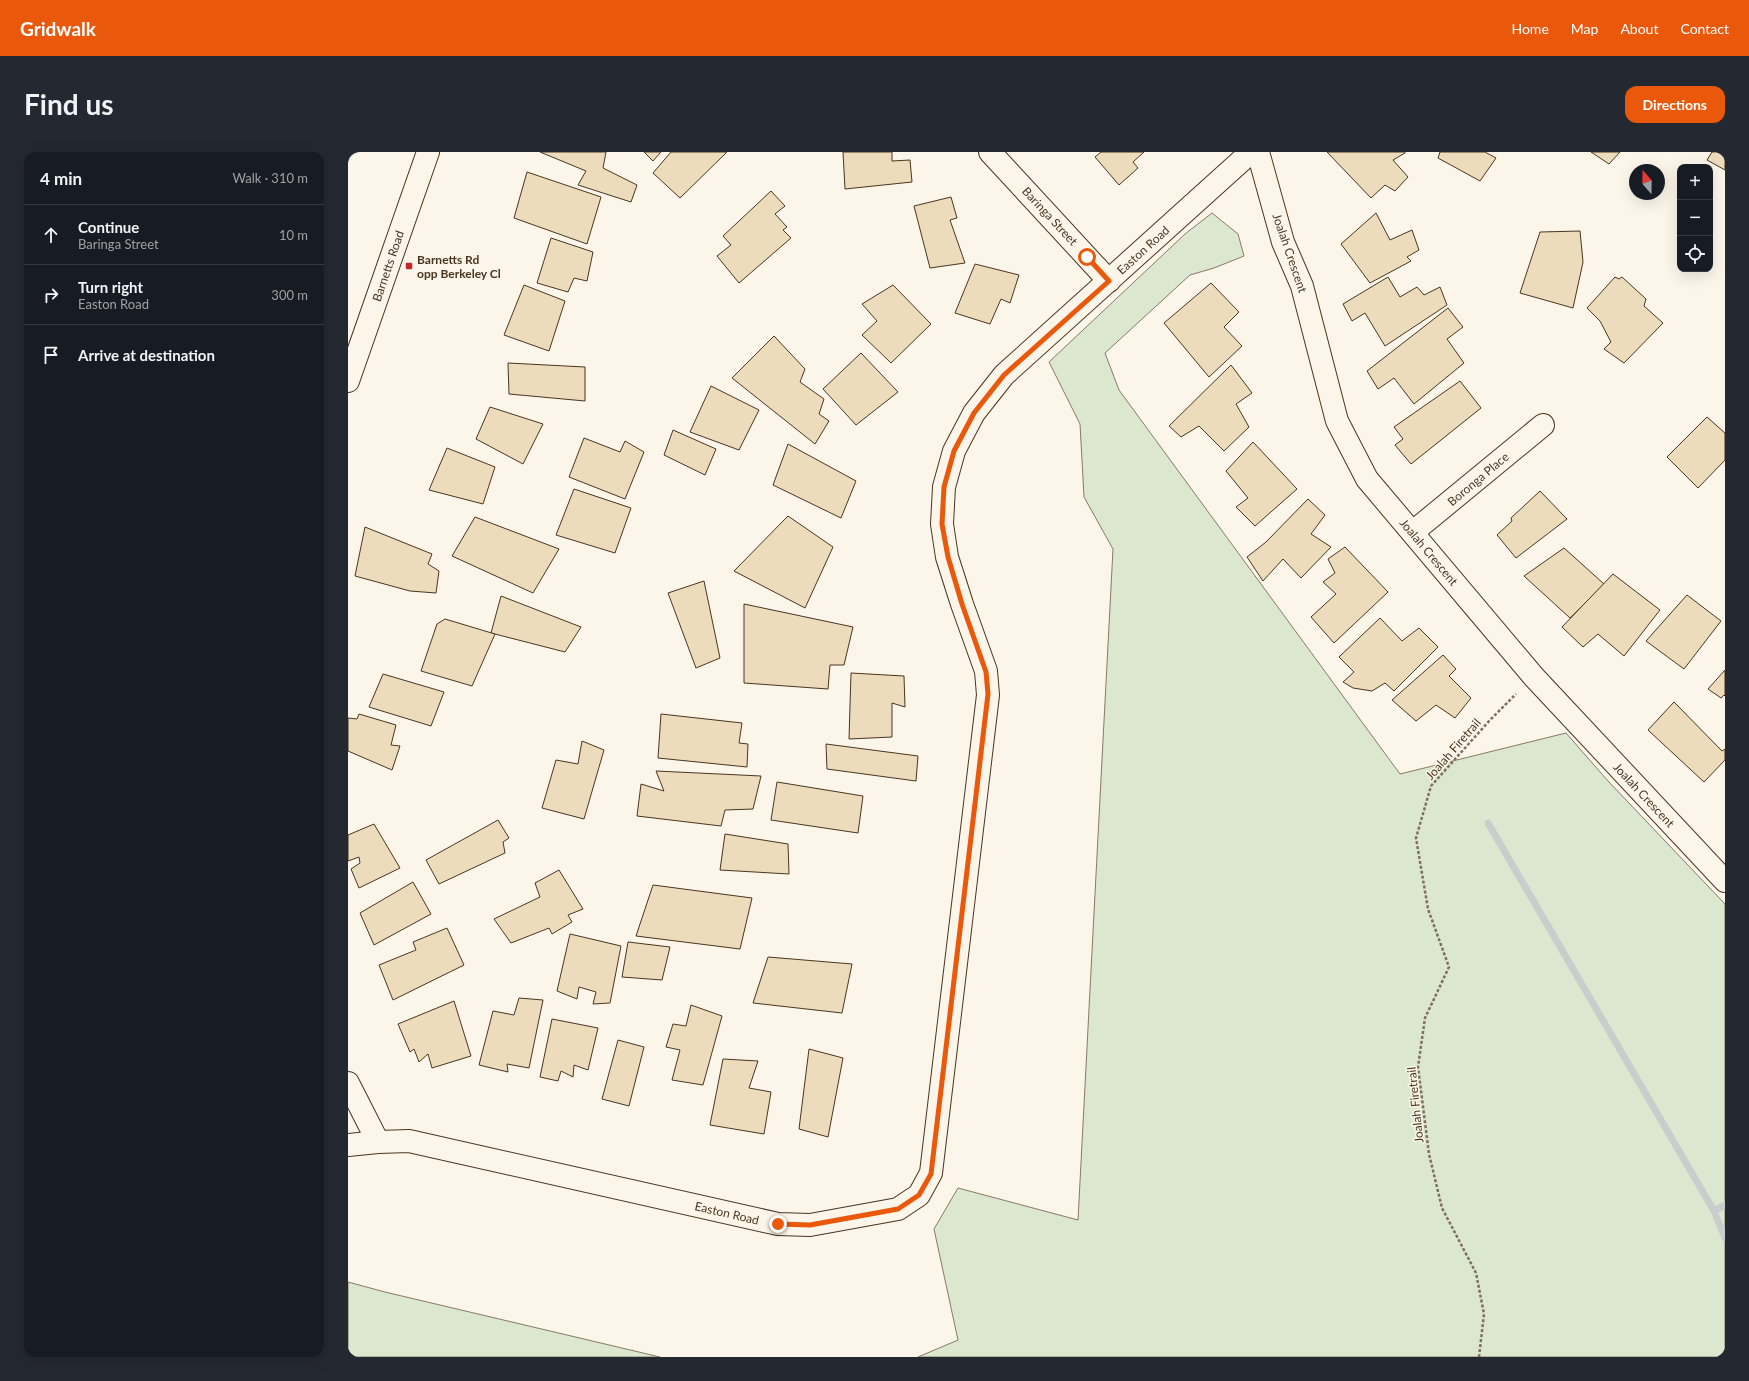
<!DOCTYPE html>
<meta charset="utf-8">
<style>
:root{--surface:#171b24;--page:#242831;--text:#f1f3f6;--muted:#9ea1a6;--line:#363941;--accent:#ea580c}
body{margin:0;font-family:Lato,sans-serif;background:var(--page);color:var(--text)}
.controls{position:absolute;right:12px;top:12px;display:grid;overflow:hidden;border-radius:8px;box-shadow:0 4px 16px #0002}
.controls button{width:36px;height:36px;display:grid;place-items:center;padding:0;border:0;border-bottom:1px solid var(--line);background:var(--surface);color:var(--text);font:20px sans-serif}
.compass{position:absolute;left:1281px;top:12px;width:36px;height:36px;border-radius:50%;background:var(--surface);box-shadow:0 4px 16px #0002;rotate:340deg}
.stop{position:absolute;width:12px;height:12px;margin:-9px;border:3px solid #ea580c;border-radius:50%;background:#fff}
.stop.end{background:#ea580c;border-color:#fff;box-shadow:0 1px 4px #0008}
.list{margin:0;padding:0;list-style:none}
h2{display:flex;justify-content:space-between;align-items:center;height:52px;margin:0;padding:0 16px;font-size:17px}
h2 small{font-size:13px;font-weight:400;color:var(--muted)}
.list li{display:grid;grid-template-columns:26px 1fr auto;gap:12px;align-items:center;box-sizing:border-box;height:60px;padding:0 16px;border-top:1px solid var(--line)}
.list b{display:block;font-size:15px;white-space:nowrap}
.list p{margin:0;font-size:13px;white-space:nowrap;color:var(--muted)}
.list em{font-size:13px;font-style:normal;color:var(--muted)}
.icon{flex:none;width:22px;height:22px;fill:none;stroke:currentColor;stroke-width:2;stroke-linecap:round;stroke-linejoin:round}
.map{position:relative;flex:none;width:1377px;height:1205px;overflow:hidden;border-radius:12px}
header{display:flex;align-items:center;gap:24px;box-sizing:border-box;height:56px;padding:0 20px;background:var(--accent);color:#fff}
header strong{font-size:19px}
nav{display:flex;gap:22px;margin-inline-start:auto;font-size:14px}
.intro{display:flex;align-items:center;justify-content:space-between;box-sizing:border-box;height:96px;padding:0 24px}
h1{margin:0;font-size:28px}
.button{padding:10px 18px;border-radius:12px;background:var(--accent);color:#fff;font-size:14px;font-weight:700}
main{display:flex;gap:24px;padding:0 24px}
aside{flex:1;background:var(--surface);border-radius:12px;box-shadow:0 4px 16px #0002}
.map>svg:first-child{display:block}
</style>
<header>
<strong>Gridwalk</strong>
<nav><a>Home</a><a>Map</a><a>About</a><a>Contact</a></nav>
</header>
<div class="intro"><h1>Find us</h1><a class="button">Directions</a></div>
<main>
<aside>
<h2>4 min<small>Walk · 310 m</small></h2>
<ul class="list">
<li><svg class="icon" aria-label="ahead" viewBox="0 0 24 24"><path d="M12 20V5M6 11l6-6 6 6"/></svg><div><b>Continue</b><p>Baringa Street</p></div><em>10 m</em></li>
<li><svg class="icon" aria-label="right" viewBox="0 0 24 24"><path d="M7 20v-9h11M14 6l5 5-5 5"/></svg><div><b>Turn right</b><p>Easton Road</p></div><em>300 m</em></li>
<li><svg class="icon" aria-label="arrive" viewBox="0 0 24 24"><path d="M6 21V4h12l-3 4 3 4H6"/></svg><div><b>Arrive at destination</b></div></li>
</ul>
</aside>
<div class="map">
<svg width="1377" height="1205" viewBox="0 0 1377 1205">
<rect width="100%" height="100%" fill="#fbf6e9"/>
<g fill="#dce7d0" stroke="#887966">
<path d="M 864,61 L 890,82 L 896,104 L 866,116 L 842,123 L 757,201 L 771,238 L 1052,622 L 1218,581 L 1260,629 L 1377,752 L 1377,1205 L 570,1205 L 610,1188 L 586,1077 L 610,1036 L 730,1068 L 765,397 L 736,345 L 732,272 L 701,210 L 837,82 Z"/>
<path d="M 0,1130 L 37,1140 L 312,1205 L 0,1205 Z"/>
</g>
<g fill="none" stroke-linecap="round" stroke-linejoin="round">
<g stroke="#c9cecd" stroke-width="7">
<path d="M 1140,671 L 1366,1059 L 1377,1086"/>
<path d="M 1366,1059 L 1377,1053"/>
</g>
</g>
<g fill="#ecdcbc" stroke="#4a3520">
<path d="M 192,0 L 258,0 L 255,16 L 289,33 L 283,50 L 230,33 L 238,19 Z"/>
<path d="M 296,0 L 313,0 L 305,9 Z"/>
<path d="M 323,0 L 379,0 L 332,46 L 305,21 Z"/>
<path d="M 495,0 L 544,0 L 544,9 L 562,8 L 564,30 L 497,37 Z"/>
<path d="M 753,0 L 796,0 L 785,10 L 790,16 L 771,33 L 747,5 Z"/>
<path d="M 979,0 L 1057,0 L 1057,1 L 1045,8 L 1060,25 L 1047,39 L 1037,33 L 1023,46 Z"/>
<path d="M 1092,0 L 1137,0 L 1148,6 L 1132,29 L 1090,6 Z"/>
<path d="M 1243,0 L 1272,0 L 1261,12 Z"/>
<path d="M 1364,0 L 1377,0 L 1377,18 L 1359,8 Z"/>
<path d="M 179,20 L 253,45 L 239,92 L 166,66 Z"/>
<path d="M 423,39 L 437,54 L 427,62 L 439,75 L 435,78 L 443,86 L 391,131 L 369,104 L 383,93 L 375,84 Z"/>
<path d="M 603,45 L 609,66 L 602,68 L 617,111 L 582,116 L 566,54 Z"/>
<path d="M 1028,61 L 1042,88 L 1064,78 L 1071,98 L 1059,105 L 1063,109 L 1022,131 L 993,92 Z"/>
<path d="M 1232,79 L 1235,110 L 1225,156 L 1172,141 L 1192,80 Z"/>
<path d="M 203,86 L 245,100 L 239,129 L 226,126 L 220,140 L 189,131 Z"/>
<path d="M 627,112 L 671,123 L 662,151 L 653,147 L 642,172 L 607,161 Z"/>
<path d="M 1040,125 L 1052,145 L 1069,135 L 1076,143 L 1092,135 L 1099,153 L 1037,194 L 1017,161 L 1004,169 L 995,152 Z"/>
<path d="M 1267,125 L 1271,127 L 1274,125 L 1298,147 L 1296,154 L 1315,171 L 1276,211 L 1256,197 L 1263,190 L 1252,169 L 1239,156 Z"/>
<path d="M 863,131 L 891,160 L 876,175 L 894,194 L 861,225 L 816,171 Z"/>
<path d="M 176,133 L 217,149 L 201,199 L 156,183 Z"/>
<path d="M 545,133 L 583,172 L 543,211 L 514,183 L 529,169 L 514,152 Z"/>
<path d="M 1100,156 L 1115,175 L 1099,187 L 1116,211 L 1066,252 L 1046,226 L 1030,237 L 1019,219 Z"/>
<path d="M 426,184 L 457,217 L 452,230 L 476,247 L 471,262 L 481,269 L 467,292 L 384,226 Z"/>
<path d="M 513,201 L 550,240 L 508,273 L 475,237 Z"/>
<path d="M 160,211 L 237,215 L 237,249 L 161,242 Z"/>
<path d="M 883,213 L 904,241 L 888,252 L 901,275 L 876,299 L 851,274 L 833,285 L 821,274 Z"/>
<path d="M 1112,229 L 1133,256 L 1063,312 L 1047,293 L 1055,287 L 1046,275 Z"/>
<path d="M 363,234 L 411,258 L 391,298 L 342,280 Z"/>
<path d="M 142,255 L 195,272 L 175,312 L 128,287 Z"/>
<path d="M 1359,265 L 1377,281 L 1377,308 L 1350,336 L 1319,305 Z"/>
<path d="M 325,278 L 368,297 L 357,323 L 316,303 Z"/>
<path d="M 236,286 L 272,300 L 277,289 L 296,300 L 277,347 L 221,325 Z"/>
<path d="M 905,290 L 949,337 L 907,374 L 888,355 L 900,346 L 878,319 Z"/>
<path d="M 440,292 L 508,329 L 493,366 L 425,333 Z"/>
<path d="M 99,296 L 147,315 L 135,352 L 81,338 Z"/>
<path d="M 226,337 L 283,356 L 267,401 L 208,383 Z"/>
<path d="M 1192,339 L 1219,367 L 1168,406 L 1149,383 L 1164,369 L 1163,366 Z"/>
<path d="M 960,347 L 977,363 L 963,382 L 983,395 L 953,426 L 935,407 L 915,429 L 899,405 L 918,390 Z"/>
<path d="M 440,364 L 485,395 L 457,456 L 386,419 Z"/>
<path d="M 127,365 L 211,397 L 185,441 L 104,404 Z"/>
<path d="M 17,375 L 84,402 L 80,412 L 91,419 L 88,441 L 62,439 L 7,424 Z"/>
<path d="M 997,395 L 1040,440 L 986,491 L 963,465 L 988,442 L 975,430 L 987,421 L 980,407 Z"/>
<path d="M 1216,396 L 1256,432 L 1222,466 L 1176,424 Z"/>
<path d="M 1265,422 L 1312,458 L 1276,504 L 1250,482 L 1235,495 L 1214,475 Z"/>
<path d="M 356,429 L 372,506 L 348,516 L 320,441 Z"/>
<path d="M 1339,443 L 1373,469 L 1336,517 L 1298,489 Z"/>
<path d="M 153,444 L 233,475 L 217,500 L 143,481 Z"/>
<path d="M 396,452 L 505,475 L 496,513 L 482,513 L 480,537 L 396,531 Z"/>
<path d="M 1032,466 L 1054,489 L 1071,476 L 1090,495 L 1046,539 L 1037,531 L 1024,539 L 1005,536 L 995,530 L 1006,520 L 991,505 Z"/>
<path d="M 97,467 L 147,482 L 124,534 L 73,519 L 89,472 Z"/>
<path d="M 1095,503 L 1108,517 L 1101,524 L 1123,546 L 1107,566 L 1088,553 L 1068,569 L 1044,548 Z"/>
<path d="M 1377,518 L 1377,544 L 1376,543 L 1373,546 L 1360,537 Z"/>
<path d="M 503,521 L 556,524 L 557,555 L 544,551 L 544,585 L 501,587 Z"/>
<path d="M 35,522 L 96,540 L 83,574 L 21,555 Z"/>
<path d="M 1326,550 L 1374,599 L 1377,597 L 1377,608 L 1356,630 L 1300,578 Z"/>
<path d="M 11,562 L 48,573 L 43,593 L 52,594 L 44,618 L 0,599 L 0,566 L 9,567 Z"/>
<path d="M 313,562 L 394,571 L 391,591 L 400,592 L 399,615 L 310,606 Z"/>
<path d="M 234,589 L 256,598 L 236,667 L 194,656 L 208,608 L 230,612 Z"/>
<path d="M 478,592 L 570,604 L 568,629 L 479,617 Z"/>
<path d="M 308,619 L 413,624 L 405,657 L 377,658 L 373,674 L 289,664 L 293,632 L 316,639 Z"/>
<path d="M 429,630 L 515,644 L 510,681 L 423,668 Z"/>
<path d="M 150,668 L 161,686 L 155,690 L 157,701 L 91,732 L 78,708 Z"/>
<path d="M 26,672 L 52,716 L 11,736 L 3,717 L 12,711 L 11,705 L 0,709 L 0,683 Z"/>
<path d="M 377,682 L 440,692 L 441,722 L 372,718 Z"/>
<path d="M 211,718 L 235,757 L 220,763 L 224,770 L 204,782 L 201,776 L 163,791 L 146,767 L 192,745 L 187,731 Z"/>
<path d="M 65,730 L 83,762 L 26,793 L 12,761 Z"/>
<path d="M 305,733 L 404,746 L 392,797 L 288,784 Z"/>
<path d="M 99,776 L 116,813 L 45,848 L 31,813 L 68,798 L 65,790 Z"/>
<path d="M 222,782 L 273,794 L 262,851 L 245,852 L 248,840 L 231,835 L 229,847 L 209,839 Z"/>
<path d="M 280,790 L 322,795 L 314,828 L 274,825 Z"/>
<path d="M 420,805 L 504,812 L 494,861 L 405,851 Z"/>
<path d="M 171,846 L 195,848 L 181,916 L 159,912 L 160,920 L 131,913 L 145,859 L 166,863 Z"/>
<path d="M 106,849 L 123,904 L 84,916 L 80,902 L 71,910 L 66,897 L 62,900 L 50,872 Z"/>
<path d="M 343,853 L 374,864 L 355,933 L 324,928 L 332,898 L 318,895 L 325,872 L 338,874 Z"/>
<path d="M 204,867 L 250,876 L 240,918 L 226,913 L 225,925 L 213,919 L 210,929 L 192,925 Z"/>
<path d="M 270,888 L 296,895 L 281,954 L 254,947 Z"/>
<path d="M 461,897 L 495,906 L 480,985 L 451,977 Z"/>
<path d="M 375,907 L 410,909 L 401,936 L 423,940 L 416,982 L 362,973 Z"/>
</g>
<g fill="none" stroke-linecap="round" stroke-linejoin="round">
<g stroke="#4a3520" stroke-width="24">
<g id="minor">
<path d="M 642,0 L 761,129"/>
<path d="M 910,0 L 935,90 L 954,134 L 989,269 L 1019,327 L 1186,525 L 1377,729"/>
<path d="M 0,229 L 80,0"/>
<path d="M 1065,380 L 1195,273"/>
<path d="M 0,931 L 30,990"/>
<path d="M 0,993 L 30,990 L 61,989 L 430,1072 L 462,1073 L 550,1057 L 571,1043 L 583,1021 L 640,543 L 638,519 L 614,452 L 599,405 L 594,372 L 596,335 L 606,299 L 626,261 L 656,223 L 903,0"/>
</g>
</g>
<path stroke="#7f6f5c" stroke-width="2.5" stroke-dasharray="3 2" stroke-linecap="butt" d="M 1131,1205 L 1136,1162 L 1128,1121 L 1094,1056 L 1081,1002 L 1070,915 L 1077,866 L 1101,815 L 1080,757 L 1068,686 L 1083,634 L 1142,568 L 1168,542"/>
<use href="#minor" stroke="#fbf6e9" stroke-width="22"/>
</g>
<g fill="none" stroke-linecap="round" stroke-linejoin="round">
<path stroke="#ea580c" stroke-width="5" d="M 430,1072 L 462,1073 L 550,1057 L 571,1043 L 583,1022 L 640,542 L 638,520 L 614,452 L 600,405 L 594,372 L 596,335 L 606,299 L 626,261 L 656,223 L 761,129 L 739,105"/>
</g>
<rect fill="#c62828" stroke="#fbf6e9" stroke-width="1.5" x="57" y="110" width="8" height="8" rx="2"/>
<g text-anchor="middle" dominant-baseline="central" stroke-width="3" stroke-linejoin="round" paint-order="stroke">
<g font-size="12" fill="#4a3520" stroke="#fbf6e9">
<text transform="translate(702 64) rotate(47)">Baringa Street</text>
<text transform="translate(795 98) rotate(-42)">Easton Road</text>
<text transform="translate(942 101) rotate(71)">Joalah Crescent</text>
<text transform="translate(40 114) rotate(-71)">Barnetts Road</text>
<text transform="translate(1130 327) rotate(-40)">Boronga Place</text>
<text transform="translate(1081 400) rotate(50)">Joalah Crescent</text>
<text transform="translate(1105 597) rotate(-49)">Joalah Firetrail</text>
<text transform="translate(1296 643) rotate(47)">Joalah Crescent</text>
<text transform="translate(1067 953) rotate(-96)">Joalah Firetrail</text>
<text transform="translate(379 1061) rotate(13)">Easton Road</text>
</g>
<g font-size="12" font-weight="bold" fill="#4a3520" stroke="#fbf6e9" text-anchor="start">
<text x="69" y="107">Barnetts Rd<tspan x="69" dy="14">opp Berkeley Cl</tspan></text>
</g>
</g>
</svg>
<div class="controls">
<button>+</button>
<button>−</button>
<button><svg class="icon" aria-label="locate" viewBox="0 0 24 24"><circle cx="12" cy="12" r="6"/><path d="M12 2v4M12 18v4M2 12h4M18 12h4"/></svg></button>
</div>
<svg class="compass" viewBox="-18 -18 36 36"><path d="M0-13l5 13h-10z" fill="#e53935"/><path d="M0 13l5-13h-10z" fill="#9ea1a6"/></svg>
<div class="stop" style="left:739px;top:105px"></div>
<div class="stop end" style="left:430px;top:1072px"></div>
</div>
</main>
